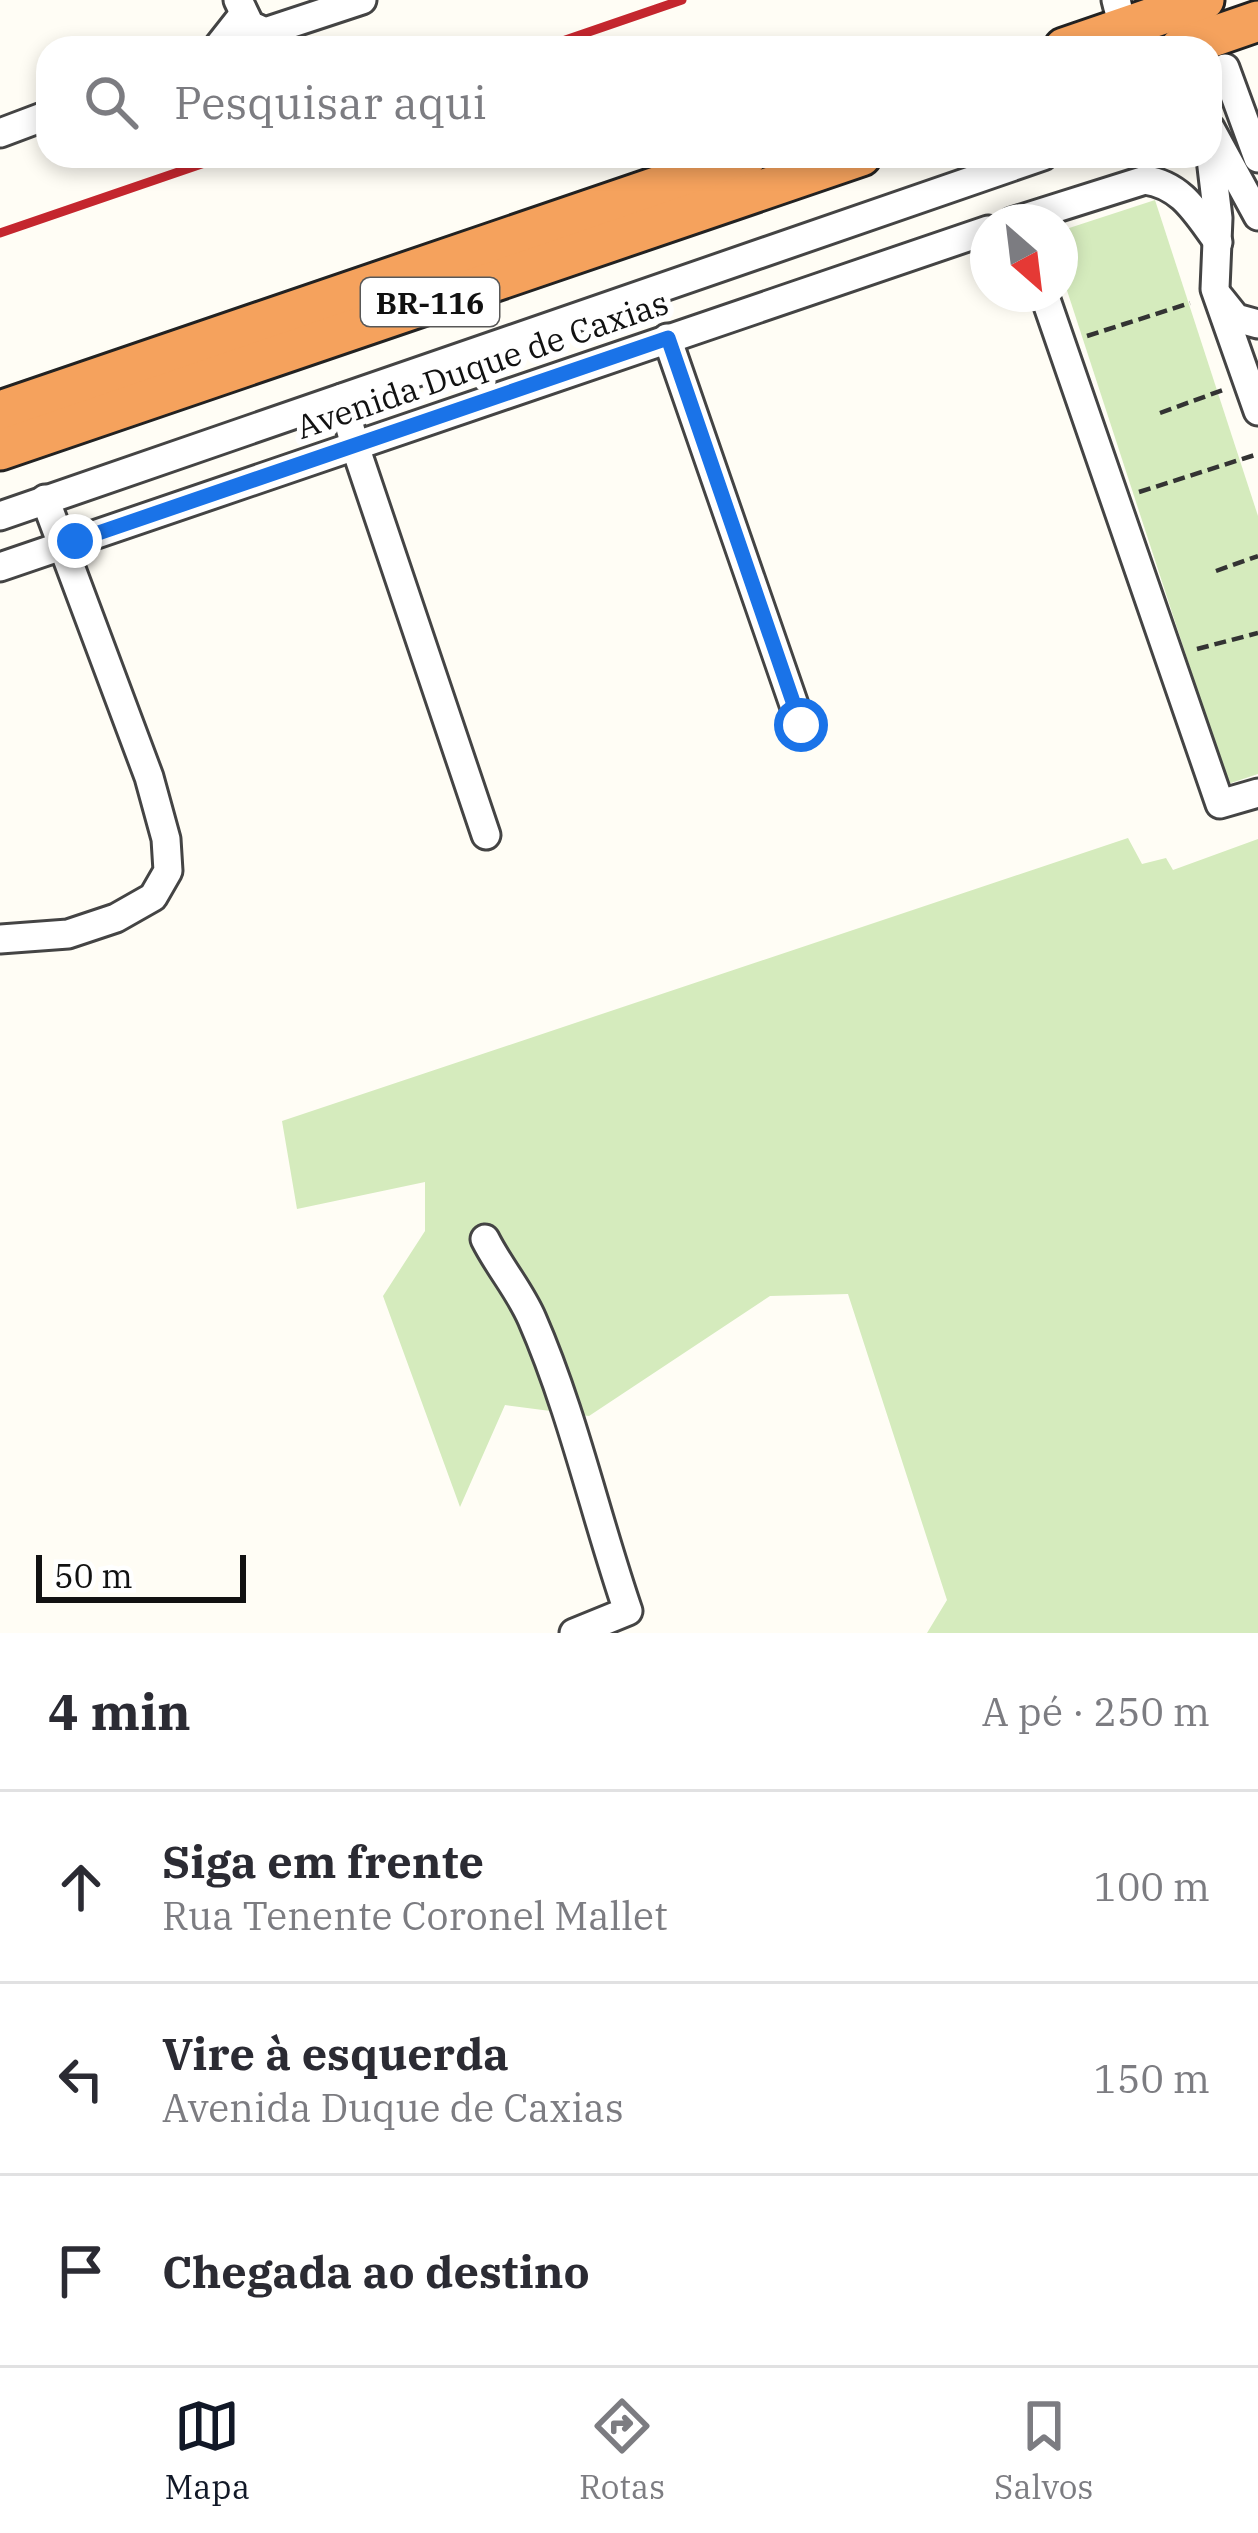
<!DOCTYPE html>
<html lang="pt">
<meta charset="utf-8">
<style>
:root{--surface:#fff;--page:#f7f7f7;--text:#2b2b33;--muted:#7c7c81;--line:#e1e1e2;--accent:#111827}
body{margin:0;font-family:"IBM Plex Serif",serif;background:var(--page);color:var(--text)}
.compass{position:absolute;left:970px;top:204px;width:108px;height:108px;border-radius:50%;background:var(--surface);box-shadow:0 6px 18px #0003;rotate:152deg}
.scale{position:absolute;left:36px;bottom:30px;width:210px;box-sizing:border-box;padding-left:12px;border:6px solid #111;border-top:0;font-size:33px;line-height:42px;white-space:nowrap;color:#111;-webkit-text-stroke:9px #fff;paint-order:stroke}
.stop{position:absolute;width:36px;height:36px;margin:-27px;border:9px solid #1a73e8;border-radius:50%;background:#fff}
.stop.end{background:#1a73e8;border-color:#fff;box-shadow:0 3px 12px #0008}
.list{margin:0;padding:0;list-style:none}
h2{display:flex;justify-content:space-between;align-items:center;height:156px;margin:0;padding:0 48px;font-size:51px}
h2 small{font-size:39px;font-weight:400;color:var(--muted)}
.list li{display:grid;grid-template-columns:78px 1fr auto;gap:36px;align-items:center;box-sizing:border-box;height:192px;padding:0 48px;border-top:3px solid var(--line)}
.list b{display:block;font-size:45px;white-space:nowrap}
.list p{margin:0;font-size:39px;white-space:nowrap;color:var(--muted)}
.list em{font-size:39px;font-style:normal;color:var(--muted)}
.icon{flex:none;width:66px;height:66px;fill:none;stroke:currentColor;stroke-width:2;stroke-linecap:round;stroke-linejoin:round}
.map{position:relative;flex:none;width:1258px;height:1633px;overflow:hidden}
.search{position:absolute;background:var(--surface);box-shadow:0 6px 18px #0003;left:36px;right:36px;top:36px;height:132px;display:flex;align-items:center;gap:30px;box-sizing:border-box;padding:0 42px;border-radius:36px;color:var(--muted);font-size:45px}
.sheet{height:732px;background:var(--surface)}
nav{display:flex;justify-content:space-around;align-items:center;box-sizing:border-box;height:168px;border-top:3px solid var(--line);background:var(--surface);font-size:33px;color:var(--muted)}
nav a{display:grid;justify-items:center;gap:6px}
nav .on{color:var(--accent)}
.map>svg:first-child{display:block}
</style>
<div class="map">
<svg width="1258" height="1633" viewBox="0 0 1258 1633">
<rect width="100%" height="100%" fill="#fffdf5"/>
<g fill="#d5ebbd">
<path d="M 1155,200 L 1258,516 L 1258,774 L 1228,784 L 1060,269 L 1060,231 Z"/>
<path d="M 1128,838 L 1142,864 L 1166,858 L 1173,870 L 1258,839 L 1258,1633 L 927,1633 L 947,1600 L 848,1294 L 770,1296 L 589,1416 L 505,1405 L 460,1507 L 383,1296 L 425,1231 L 425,1182 L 297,1209 L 282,1121 Z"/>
</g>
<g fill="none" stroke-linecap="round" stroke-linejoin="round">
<g stroke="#444" stroke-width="33">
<g id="minor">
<path d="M 238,0 L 250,25 L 265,32 L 362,0"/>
<path d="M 1116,0 L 1118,8"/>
<path d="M 217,48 L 243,15"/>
<path d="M 1225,68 L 1258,158"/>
<path d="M 1210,128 L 1258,216"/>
<path d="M 0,133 L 48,115"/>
<path d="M 1210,150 L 1218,218 L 1215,289 L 1258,411"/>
<path d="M 1012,222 L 1145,180 C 1182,185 1197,214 1218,242"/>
<path d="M 1044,294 L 1220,804 L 1258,793"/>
<path d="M 1220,298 L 1236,318 L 1258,324"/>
<path d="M 667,338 L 801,725"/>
<path d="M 342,398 L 355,446 L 486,835"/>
<path d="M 0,516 L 1043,156"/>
<path d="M 0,567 L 988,230"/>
<path d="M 0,939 L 68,934 L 116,918 L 153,897 L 168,871 L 166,839 L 149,777 L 45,499"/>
<path d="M 485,1239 C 499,1267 520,1291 532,1319 C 573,1413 595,1515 628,1611 L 574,1633"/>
</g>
</g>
<g stroke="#222" stroke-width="45">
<g id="highway">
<path d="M 1064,48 L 1204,0"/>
<path d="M 1180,48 L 1258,21"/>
<path d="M 0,411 L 747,156"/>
<path d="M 0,450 L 861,156"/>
</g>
</g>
<g stroke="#333" stroke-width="4.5" stroke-dasharray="12 6" stroke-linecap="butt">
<path d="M 1087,336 L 1190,303"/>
<path d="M 1160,413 L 1223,390"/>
<path d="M 1139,492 L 1258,454"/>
<path d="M 1216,571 L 1258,556"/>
<path d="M 1197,649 L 1258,633"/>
</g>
<use href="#minor" stroke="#fff" stroke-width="27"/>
<use href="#highway" stroke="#f5a25d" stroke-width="39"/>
<g stroke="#c4262e" stroke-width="9">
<path d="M 542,48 L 682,0"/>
<path d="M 0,233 L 225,156"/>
</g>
</g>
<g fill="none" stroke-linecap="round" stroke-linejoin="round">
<path stroke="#1a73e8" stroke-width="15" d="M 75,541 L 668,338 L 801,725"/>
</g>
<g text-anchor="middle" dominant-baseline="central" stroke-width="12" stroke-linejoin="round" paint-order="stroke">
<rect fill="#fff" stroke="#585858" stroke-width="3" x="361" y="278" width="138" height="48" rx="9"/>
<g font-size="30" font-weight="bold" fill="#111">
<text x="430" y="302">BR-116</text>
</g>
<g font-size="33" fill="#111" stroke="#fff">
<text transform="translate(482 364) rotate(-19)">Avenida Duque de Caxias</text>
</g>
</g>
</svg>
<svg class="compass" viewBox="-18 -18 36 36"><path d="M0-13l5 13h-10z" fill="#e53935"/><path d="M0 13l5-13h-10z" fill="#7c7c81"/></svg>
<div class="scale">50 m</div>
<div class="stop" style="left:801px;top:725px"></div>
<div class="stop end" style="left:75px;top:541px"></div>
<div class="search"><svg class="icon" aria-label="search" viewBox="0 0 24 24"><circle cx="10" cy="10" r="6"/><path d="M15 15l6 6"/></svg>Pesquisar aqui</div>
</div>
<section class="sheet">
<h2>4 min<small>A pé · 250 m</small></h2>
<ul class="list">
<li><svg class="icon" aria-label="ahead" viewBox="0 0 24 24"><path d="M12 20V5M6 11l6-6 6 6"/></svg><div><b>Siga em frente</b><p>Rua Tenente Coronel Mallet</p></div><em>100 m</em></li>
<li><svg class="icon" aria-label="left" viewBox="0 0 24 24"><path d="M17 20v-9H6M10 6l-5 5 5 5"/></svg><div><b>Vire à esquerda</b><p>Avenida Duque de Caxias</p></div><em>150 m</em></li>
<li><svg class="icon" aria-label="arrive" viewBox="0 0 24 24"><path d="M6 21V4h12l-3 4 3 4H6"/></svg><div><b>Chegada ao destino</b></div></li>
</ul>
</section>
<nav>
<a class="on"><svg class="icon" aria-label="map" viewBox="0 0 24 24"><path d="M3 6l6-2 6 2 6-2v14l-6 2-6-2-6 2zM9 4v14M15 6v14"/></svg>Mapa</a>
<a><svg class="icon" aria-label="directions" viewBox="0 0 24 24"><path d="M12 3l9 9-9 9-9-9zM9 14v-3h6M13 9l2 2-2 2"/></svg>Rotas</a>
<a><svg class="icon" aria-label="saved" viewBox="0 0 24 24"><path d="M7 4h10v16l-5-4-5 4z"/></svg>Salvos</a>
</nav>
